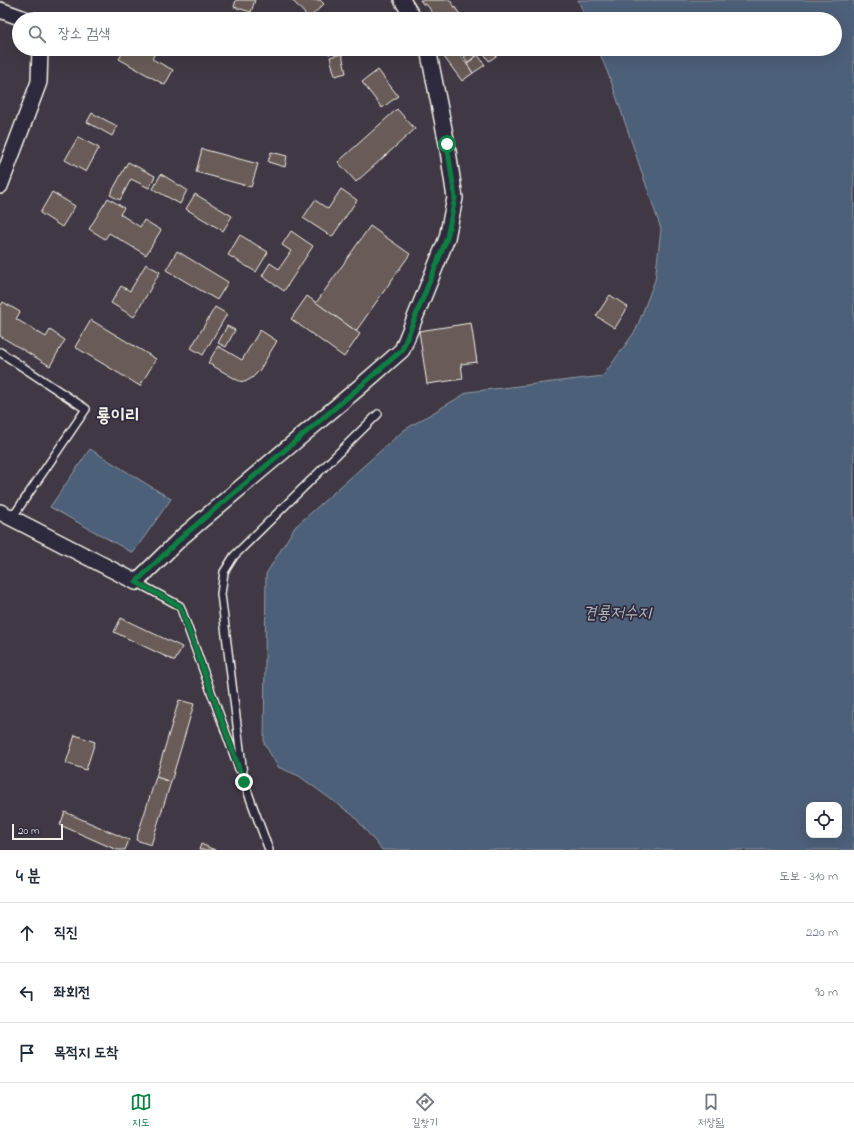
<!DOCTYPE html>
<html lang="ko">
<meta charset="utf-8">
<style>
:root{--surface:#fff;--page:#f2f2f3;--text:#1f2937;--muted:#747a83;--line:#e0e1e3;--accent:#0b8043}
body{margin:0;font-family:"Indie Flower","Poor Story",sans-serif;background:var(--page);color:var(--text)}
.controls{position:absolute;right:12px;bottom:12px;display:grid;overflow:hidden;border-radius:8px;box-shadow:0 4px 16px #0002}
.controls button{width:36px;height:36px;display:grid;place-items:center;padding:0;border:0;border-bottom:1px solid var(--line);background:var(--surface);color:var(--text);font:20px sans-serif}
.scale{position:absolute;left:12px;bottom:10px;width:51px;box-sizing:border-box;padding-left:4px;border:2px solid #f4f1e8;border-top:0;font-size:11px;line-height:14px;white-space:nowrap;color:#f4f1e8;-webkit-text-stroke:3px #2f2a3d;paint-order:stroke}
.stop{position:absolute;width:12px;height:12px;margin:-9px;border:3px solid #0b8043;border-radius:50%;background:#fff}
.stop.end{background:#0b8043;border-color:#fff;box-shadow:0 1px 4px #0008}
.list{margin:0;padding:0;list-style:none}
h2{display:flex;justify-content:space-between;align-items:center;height:52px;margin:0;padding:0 16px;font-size:17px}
h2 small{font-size:13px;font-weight:400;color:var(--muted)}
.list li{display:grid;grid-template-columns:26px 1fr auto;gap:12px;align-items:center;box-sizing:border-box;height:60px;padding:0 16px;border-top:1px solid var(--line)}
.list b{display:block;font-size:15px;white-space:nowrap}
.list em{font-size:13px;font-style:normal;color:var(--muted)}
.icon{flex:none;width:22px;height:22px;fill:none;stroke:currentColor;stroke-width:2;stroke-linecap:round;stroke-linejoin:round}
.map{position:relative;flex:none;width:854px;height:850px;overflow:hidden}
.search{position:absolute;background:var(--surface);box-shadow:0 4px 16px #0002;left:12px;right:12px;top:12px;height:44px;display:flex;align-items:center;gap:10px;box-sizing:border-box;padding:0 14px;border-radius:22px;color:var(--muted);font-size:15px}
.sheet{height:232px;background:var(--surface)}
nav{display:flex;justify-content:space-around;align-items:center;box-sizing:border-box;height:56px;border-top:1px solid var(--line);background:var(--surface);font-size:11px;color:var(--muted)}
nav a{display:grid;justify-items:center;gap:2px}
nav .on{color:var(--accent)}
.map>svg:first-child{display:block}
</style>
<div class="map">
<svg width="854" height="850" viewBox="0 0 854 850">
<rect width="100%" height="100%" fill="#403945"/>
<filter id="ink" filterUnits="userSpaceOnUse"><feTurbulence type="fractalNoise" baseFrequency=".025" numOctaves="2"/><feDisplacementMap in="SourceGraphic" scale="8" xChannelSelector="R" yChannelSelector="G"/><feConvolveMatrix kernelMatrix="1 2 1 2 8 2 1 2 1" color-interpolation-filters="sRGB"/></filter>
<g filter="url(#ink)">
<g fill="#4e6079" stroke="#909aa5" fill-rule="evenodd">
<path d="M 578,0 L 854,0 L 854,850 L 382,850 L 354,816 L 299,776 L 278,767 L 264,743 L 266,574 L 295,527 L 404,430 L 468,392 L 603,376 L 636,330 L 655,280 L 661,229 L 611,81 L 598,49 L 835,49 L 835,19 L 586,19 ZM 809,805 L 839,805 L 839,835 L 809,835 Z"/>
<path d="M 90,449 L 171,499 L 133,553 L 50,507 Z"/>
</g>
<g fill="#695c58" stroke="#f4f1e8">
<path d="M 236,0 L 255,0 L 251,12 L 234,7 Z"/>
<path d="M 292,0 L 320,0 L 324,4 L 309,18 Z"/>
<path d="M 420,0 L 450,0 L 463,19 L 437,19 L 427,5 L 423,4 Z"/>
<path d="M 125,49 L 152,49 L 156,51 L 152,59 L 173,70 L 165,85 L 119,59 Z"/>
<path d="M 327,49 L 341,49 L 341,50 L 329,54 Z"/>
<path d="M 438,49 L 456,49 L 473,73 L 462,81 Z"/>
<path d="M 474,49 L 480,49 L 482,51 L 468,62 L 464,57 Z"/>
<path d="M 481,49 L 499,49 L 502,52 L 489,61 Z"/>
<path d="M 342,54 L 346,73 L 335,76 L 330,57 Z"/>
<path d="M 478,55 L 485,65 L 473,73 L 467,64 Z"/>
<path d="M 378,70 L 398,96 L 382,108 L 362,82 Z"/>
<path d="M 397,109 L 415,129 L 356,182 L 338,162 Z"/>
<path d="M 92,113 L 117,126 L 112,136 L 87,122 Z"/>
<path d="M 78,137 L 99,148 L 86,172 L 65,160 Z"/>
<path d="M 202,149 L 258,164 L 251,187 L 196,172 Z"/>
<path d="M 271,152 L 287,156 L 285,167 L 268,162 Z"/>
<path d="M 128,162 L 155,176 L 149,188 L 131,179 L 120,200 L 110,195 Z"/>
<path d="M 161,174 L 187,190 L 180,204 L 153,189 Z"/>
<path d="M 341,189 L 357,200 L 332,237 L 303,218 L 315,200 L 328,209 Z"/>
<path d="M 52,192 L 75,206 L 62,227 L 40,213 Z"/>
<path d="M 195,194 L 232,216 L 223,231 L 186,209 Z"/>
<path d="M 108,198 L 124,208 L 120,214 L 140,227 L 144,220 L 161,230 L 146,255 L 109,233 L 105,239 L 89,229 Z"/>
<path d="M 370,226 L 410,254 L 356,331 L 316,303 Z"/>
<path d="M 291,231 L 313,246 L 284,291 L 262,276 L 270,263 L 279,269 L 291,251 L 282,245 Z"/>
<path d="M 240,235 L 268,252 L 256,272 L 228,255 Z"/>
<path d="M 177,251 L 228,282 L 217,300 L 166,270 Z"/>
<path d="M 146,264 L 160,272 L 134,317 L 111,303 L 121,286 L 130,291 Z"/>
<path d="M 610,295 L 628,307 L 615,328 L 596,316 Z"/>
<path d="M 307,296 L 360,334 L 344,357 L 291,319 Z"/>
<path d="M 3,302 L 20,312 L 16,319 L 46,337 L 50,330 L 65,340 L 50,366 L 0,336 L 0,307 Z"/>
<path d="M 215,307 L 227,314 L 203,355 L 191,348 Z"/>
<path d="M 91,320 L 156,359 L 140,386 L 75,347 Z"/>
<path d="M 471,323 L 477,362 L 461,364 L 463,379 L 427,384 L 419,331 Z"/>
<path d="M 227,326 L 235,330 L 226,347 L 218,343 Z"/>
<path d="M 260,330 L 277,341 L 259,371 L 252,378 L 245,382 L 239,381 L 208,363 L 218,346 L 242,360 Z"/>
<path d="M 121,618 L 182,647 L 175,661 L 114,632 Z"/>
<path d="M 179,700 L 194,704 L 171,782 L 156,777 Z"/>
<path d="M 75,735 L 95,742 L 86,770 L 66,763 Z"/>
<path d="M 156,777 L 171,782 L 151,845 L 136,840 Z"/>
<path d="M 65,812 L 129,840 L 125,850 L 117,850 L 60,825 Z"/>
<path d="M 201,844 L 215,850 L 199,850 Z"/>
</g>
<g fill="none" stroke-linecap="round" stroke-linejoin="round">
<g stroke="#f4f1e8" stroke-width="10">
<g id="lane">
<path d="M 0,352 L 86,409 L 12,518"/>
<path d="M 136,582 L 180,606 L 239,769"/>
<path d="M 243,779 L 269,850"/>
<path d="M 244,782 L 221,594 L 224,572 L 234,556 L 378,414"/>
</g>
</g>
<g stroke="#f4f1e8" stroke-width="18">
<g id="street">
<path d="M 402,0 L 414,19"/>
<path d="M 0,10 L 25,19"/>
<path d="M 0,186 L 39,82 L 40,49"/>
<path d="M 0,512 L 136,582 L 183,536 L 362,385 L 402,350 L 447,238 L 455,198 L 447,144 L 428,49"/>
</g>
</g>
<use href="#lane" stroke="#2f2a3d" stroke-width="7"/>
<use href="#street" stroke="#2f2a3d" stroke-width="15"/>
</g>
</g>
<g fill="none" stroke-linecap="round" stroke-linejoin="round" filter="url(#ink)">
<path stroke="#0b8043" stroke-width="5" d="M 244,782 L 180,606 L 136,582 L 183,536 L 362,385 L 402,350 L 447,238 L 455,198 L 447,144"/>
</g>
<g text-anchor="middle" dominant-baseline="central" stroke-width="3.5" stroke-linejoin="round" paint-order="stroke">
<g font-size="17" font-style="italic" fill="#b2b7bc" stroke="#2f2a3d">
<text x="617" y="613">견룡저수지</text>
</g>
<g font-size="18" font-weight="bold" fill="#f4f1e8" stroke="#2f2a3d">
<text x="118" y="417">룡이리</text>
</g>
</g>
</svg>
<div class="controls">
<button><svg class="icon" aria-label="locate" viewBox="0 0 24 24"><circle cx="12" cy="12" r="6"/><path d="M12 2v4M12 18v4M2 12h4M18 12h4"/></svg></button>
</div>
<div class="scale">20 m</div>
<div class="stop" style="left:447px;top:144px"></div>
<div class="stop end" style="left:244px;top:782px"></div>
<div class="search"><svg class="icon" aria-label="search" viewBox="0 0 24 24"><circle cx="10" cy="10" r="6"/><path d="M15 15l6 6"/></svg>장소 검색</div>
</div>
<section class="sheet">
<h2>4 분<small>도보 · 310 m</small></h2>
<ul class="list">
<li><svg class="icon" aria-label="ahead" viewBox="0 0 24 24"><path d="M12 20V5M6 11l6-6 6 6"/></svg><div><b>직진</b></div><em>220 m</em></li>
<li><svg class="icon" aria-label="left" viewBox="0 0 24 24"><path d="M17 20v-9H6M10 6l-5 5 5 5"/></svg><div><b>좌회전</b></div><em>90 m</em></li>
<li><svg class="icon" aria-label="arrive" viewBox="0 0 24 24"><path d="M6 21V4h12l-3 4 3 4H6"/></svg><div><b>목적지 도착</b></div></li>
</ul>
</section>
<nav>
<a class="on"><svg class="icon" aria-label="map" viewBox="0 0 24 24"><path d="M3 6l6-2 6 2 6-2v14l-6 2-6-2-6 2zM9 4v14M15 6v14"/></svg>지도</a>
<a><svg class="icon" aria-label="directions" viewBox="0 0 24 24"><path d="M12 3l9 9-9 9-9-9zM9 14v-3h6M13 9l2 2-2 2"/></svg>길찾기</a>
<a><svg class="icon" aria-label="saved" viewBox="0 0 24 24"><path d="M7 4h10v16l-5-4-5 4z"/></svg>저장됨</a>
</nav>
